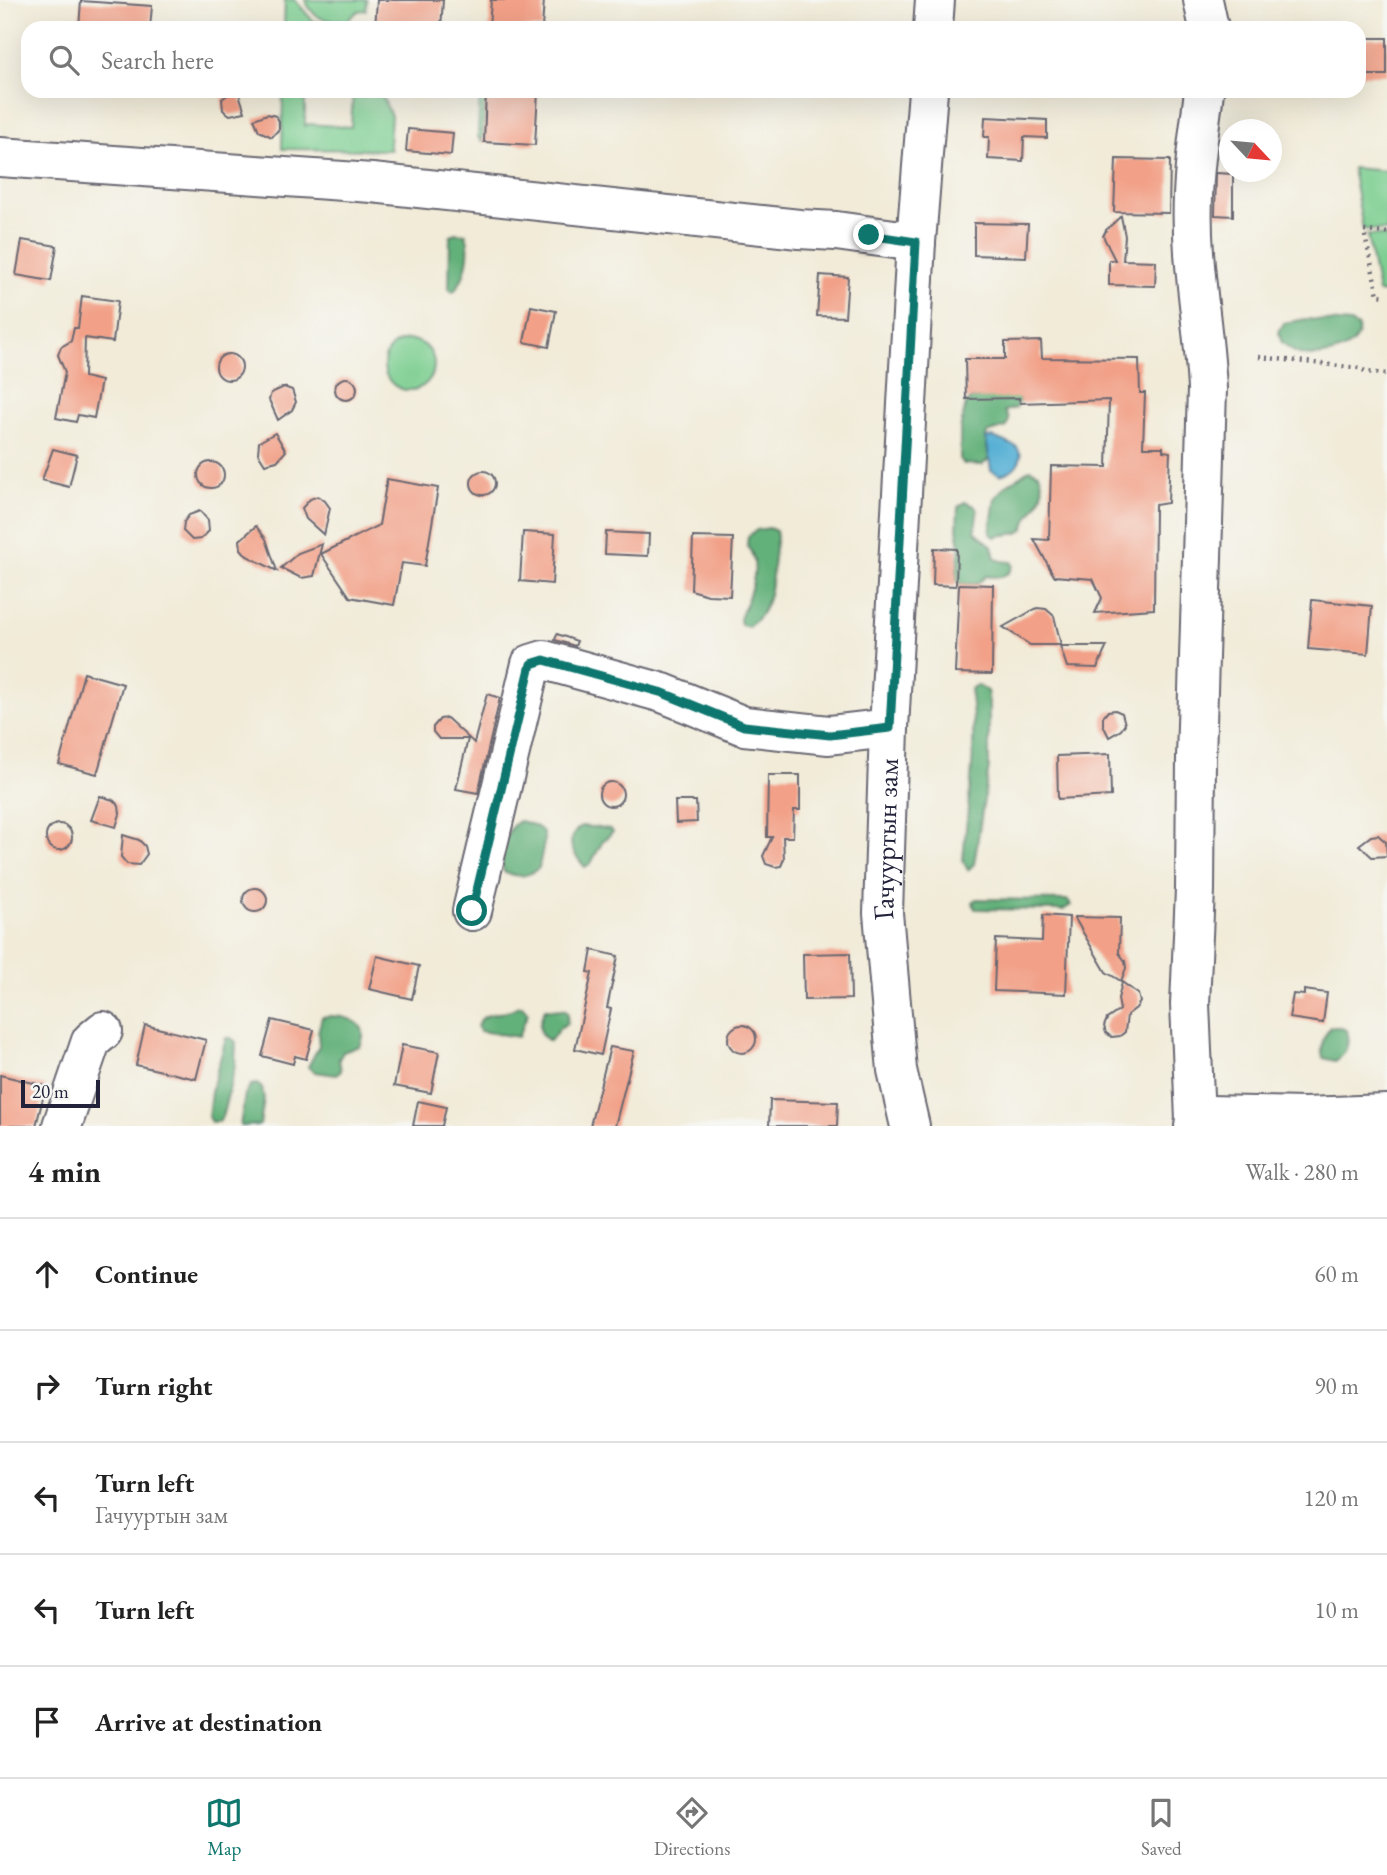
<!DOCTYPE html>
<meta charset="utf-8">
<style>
:root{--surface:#fff;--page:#f6f6f6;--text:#222;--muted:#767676;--line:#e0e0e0;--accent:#0f766e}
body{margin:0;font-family:"EB Garamond",serif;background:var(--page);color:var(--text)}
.compass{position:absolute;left:1219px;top:119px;width:63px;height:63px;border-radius:50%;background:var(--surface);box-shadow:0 7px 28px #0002;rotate:116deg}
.scale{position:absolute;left:21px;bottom:18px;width:79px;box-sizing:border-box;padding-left:7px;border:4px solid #22223b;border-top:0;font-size:19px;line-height:24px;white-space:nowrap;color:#22223b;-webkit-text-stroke:5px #f6f6f2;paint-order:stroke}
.stop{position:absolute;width:21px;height:21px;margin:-16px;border:5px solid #0f766e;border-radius:50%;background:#fff}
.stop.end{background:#0f766e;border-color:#fff;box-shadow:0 2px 7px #0008}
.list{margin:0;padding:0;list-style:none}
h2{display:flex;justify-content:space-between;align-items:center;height:91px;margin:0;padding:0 28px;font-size:30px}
h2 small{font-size:23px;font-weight:400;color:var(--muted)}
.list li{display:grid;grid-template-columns:46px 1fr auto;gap:21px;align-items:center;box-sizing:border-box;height:112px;padding:0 28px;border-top:2px solid var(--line)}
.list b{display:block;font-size:26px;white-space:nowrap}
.list p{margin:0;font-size:23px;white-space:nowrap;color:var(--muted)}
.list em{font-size:23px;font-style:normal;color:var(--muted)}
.icon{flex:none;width:38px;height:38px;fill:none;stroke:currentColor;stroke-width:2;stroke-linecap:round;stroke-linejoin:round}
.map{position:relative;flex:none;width:1387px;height:1126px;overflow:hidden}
.search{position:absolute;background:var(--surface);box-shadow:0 7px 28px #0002;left:21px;right:21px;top:21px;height:77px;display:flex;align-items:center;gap:18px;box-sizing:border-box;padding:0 24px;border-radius:21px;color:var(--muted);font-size:26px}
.sheet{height:651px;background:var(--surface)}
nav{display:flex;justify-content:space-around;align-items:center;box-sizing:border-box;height:98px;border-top:2px solid var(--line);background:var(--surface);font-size:19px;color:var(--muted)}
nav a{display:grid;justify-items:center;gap:4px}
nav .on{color:var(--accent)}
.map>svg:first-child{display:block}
</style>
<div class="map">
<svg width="1387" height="1126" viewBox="0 0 1387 1126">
<rect width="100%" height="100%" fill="#f6f6f2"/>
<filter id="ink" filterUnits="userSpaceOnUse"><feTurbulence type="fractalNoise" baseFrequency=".0143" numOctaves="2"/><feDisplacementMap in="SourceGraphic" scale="14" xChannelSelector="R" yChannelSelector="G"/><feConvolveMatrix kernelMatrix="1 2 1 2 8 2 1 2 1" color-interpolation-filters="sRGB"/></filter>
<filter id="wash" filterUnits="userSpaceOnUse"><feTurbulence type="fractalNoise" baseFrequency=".00686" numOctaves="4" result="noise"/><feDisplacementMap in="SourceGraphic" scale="28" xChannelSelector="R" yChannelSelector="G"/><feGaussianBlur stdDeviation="1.57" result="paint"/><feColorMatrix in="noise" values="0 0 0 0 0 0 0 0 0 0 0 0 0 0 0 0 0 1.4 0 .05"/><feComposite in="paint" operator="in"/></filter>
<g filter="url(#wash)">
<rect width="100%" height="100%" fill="#f1ebd8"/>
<g fill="#7bce90" stroke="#4e7866" stroke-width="2">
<path d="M 285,0 L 295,0 L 313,21 L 337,28 L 284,28 Z"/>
<path d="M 305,0 L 367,0 L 366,10 L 358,11 L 347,21 C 325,19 316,23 305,0 Z"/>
<path d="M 283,91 L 305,91 L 305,126 L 308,124 L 351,127 L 353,91 L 380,91 L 391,116 L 389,145 L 391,150 L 282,149 Z"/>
<path d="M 480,91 L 486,91 L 482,141 L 478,137 Z"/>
<path d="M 1352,168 L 1387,171 L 1387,231 L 1363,229 Z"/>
<path d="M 1367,235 L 1387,236 L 1387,293 L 1378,292 Z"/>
<circle cx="409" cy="365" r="25"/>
</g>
<g fill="#64b17a" stroke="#436a5a" stroke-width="2">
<path d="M 455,233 L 466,234 C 472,251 466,280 453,292 L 449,289 L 450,237 Z"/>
<path d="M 1306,319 L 1350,323 L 1358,327 C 1363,351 1317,360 1300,354 C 1292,352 1287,346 1281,341 L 1279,332 L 1284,323 Z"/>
<path d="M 1019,394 L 1019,402 L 1016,408 L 1005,411 L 1009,419 L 1007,427 L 987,433 L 986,438 L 989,459 L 982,465 L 964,464 L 960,459 L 960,430 L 966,403 L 972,399 Z"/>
<path d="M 1030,469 L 1039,473 C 1047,493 1041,499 1030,515 C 1025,521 1027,530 1018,533 C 1010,535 1002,534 995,537 L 990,533 L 995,498 L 1004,487 Z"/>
<path d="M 965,502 L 976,507 C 979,515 975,522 975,531 L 992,546 L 995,558 L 1001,561 L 1011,562 L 1013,565 C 1009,578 997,578 986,576 L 977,584 L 961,584 L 956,579 L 960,546 L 957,528 L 958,507 Z"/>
<path d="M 769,528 L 776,531 L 777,537 C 770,567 777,608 748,627 L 741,625 L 740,619 C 748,597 764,566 747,546 L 748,536 L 757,530 Z"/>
<path d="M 977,685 L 987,691 L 989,703 L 989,767 L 974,864 L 968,870 L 963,861 C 967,805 979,745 970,689 Z"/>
<path d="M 519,821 C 555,828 543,840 539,868 C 527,877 519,878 504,872 C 498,858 505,828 519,821 Z"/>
<path d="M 581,826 L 610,829 L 613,832 L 603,841 L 591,863 L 585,867 C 573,854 563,841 581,826 Z"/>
<path d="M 976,899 L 1067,900 L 1071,905 L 1063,910 L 975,909 L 973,902 Z"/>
<path d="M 518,1006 L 522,1006 L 528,1013 L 518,1037 L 480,1031 L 477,1026 C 483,1009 505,1017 518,1006 Z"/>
<path d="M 545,1009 L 566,1010 L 568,1014 L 567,1023 L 560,1028 L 550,1041 C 535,1035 539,1022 545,1009 Z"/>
<path d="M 332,1016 C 350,1017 371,1023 360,1046 L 343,1052 L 339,1059 L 341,1071 L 336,1075 L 315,1072 L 308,1067 L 319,1046 L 318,1032 L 322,1017 Z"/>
<path d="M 1331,1027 L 1339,1027 L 1346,1030 C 1350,1042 1347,1055 1335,1061 L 1323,1058 C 1320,1047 1323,1036 1331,1027 Z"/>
<path d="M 226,1038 L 231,1038 L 236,1042 L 235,1066 L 223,1114 L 220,1121 L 211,1122 L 208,1117 L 211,1092 Z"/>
<path d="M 257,1084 L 262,1088 L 264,1099 L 260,1125 L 240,1126 L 245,1094 L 251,1085 Z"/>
</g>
<path fill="#57b0d5" stroke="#3c6988" stroke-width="2" d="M 993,437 L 1017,447 L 1021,455 C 1019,467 1011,472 1000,475 L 991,470 L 986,438 Z"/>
<g id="blocks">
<g fill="#f2a087">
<path d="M 377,0 L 443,0 L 441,28 L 375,28 Z"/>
<path d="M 491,0 L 544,0 L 542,28 L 489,28 Z"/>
<path d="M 81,1 L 152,6 L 150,28 L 79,28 Z"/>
<rect x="1359" y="38" width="28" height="37"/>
<path d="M 486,91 L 538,91 L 535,145 L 484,142 Z"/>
<path d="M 230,93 L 239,94 L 245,112 L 230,115 L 223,110 L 222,99 Z"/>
<path d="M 267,114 L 276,116 L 279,121 L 279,129 L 272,137 L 259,131 L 254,119 Z"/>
<path d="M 985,117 L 1047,120 L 1047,138 L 1024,137 L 1023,161 L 988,159 L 989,137 L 984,137 Z"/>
<path d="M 408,129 L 453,133 L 451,155 L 406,151 Z"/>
<path d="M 1116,159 L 1170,160 L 1169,213 L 1114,212 Z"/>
<path d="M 1216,173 L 1233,174 L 1233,216 L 1215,215 Z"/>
<path d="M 1121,216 L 1125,236 L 1123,260 L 1156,261 L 1155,286 L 1109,285 L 1109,260 L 1115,260 L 1103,236 L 1106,230 Z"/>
<path d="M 974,223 L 1028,224 L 1026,257 L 974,255 Z"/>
<path d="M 22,240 L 57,246 L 51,281 L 16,275 Z"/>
<path d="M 820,275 L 848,277 L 845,317 L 817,316 Z"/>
<path d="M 82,296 L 118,301 L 113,342 L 85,338 L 84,377 L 101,381 L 94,418 L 78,415 L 76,422 L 56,418 L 65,372 L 58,355 L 61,347 L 71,341 L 74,328 L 78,328 Z"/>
<path d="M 531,306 L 556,311 L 549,347 L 524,342 Z"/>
<path d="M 1041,341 L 1042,358 L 1139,359 L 1140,393 L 1145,393 L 1143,447 L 1163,447 L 1163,451 L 1170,452 L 1168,503 L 1155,505 L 1154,609 L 1095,613 L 1102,598 L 1093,579 L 1054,576 L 1034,539 L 1049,540 L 1051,466 L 1107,467 L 1109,400 L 1020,403 L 1019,398 L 966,399 L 965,359 L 1005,359 L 1005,342 Z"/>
<circle cx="229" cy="367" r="13"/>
<circle cx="346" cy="389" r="11"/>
<path d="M 284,387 L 292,390 L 296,402 L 292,410 L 278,420 L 269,400 L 271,393 Z"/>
<path d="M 275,433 L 286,451 L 277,461 L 265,464 L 258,453 L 259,442 Z"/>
<path d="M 53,449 L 77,455 L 69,487 L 42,480 Z"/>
<circle cx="211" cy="475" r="13"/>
<circle cx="483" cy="483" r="12"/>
<path d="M 387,479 L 438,488 L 425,566 L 402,563 L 394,605 L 350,597 L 321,554 L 379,525 Z"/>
<path d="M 318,496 L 325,501 L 330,508 L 324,535 L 306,519 L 302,508 L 310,499 Z"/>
<path d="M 200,511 L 208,520 L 209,531 L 201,539 L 192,540 L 183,531 L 184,522 L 189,515 Z"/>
<path d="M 256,526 L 266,539 L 277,571 L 247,556 L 241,549 L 240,540 Z"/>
<path d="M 523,532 L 555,534 L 552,584 L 520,581 Z"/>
<path d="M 606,532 L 649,534 L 648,556 L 605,554 Z"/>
<path d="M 693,537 L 733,538 L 730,596 L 708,595 L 691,590 Z"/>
<path d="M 322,544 L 314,576 L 301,578 L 281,568 L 298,553 Z"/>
<path d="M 934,548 L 957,549 L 956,586 L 933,585 Z"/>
<path d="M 959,584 L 993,585 L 992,674 L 955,673 Z"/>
<path d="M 1312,600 L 1372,606 L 1368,654 L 1308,649 Z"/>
<path d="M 1037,608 L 1046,609 L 1054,616 L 1061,645 L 1030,645 L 1003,627 Z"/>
<path d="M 557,634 L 577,641 L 575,646 L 555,640 Z"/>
<path d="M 1060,646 L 1107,646 L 1097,668 L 1067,667 Z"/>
<path d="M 84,673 L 123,684 L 97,774 L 59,764 Z"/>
<path d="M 487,694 L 500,698 L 478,793 L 456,789 L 468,739 L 439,739 L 433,732 L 433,727 L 440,719 L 447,718 L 474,743 Z"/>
<path d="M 1115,710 L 1122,713 L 1125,724 L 1121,730 L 1109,737 L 1103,725 L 1103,717 L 1108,711 Z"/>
<path d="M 1110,754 L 1111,796 L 1058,799 L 1057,756 Z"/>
<path d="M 768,775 L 800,775 L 800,810 L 794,810 L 793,837 L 783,837 L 784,859 L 781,866 L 775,867 L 766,864 L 763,856 L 772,837 L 767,837 Z"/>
<circle cx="611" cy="794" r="12"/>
<path d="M 100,796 L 113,800 L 119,806 L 120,814 L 116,827 L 91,820 Z"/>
<path d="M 675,801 L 696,801 L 697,822 L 676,823 Z"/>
<circle cx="59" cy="837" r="13"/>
<path d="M 123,835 L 139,840 L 145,846 L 147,854 L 139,865 L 127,864 L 121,857 Z"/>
<path d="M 1378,835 L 1386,842 L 1387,856 L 1372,857 L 1359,845 L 1371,836 Z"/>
<circle cx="255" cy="900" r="12"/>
<path d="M 1043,915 L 1069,917 L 1066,994 L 994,991 L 996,939 L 1042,941 Z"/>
<path d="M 1074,917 L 1120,918 L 1119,953 L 1125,961 L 1126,968 L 1121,981 L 1106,972 Z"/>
<path d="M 592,950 L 618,956 L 607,1008 L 611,1009 L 601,1055 L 575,1049 L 592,973 L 588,972 Z"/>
<path d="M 850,953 L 851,999 L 804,1000 L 803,954 Z"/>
<path d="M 377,956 L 419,966 L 412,999 L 369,989 Z"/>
<path d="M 1122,982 L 1138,994 L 1140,1002 L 1136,1008 L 1127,1015 L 1125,1032 L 1120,1036 L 1112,1037 L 1106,1033 L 1104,1026 L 1107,1019 L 1120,1010 L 1118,999 Z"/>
<path d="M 1304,990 L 1327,993 L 1323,1023 L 1289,1018 L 1293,994 L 1304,995 Z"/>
<path d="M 272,1020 L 314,1030 L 306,1059 L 295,1056 L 293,1064 L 262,1056 Z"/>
<circle cx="742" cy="1039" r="14"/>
<path d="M 145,1025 L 206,1040 L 196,1079 L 136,1065 Z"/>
<path d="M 402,1045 L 439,1052 L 431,1093 L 394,1086 Z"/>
<path d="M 610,1047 L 634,1051 L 615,1126 L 590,1126 Z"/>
<path d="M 0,1075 L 46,1086 L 36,1126 L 0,1126 Z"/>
<path d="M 770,1100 L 838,1102 L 837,1126 L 769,1126 Z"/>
<path d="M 418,1101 L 446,1107 L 442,1126 L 413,1126 Z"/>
</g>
</g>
</g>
<g filter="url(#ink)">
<use href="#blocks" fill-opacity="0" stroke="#6a6872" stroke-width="2"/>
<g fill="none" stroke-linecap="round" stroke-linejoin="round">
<g stroke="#6a6872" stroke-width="42">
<g id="minor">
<path d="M 1203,0 L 1209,28"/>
<path d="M 0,157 L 372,183 L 799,229 L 836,231 L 916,242"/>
<path d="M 472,911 L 531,664 L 544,660 L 663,693 L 744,726 L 829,735 L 889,728"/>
<path d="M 1195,1119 L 1190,1004 L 1195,890 L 1196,758 L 1207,389 C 1204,325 1190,261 1193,197 C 1194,162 1200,126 1204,91"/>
<path d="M 62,1126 L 91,1041 L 103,1031"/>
<path d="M 1194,1126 L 1195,1119 L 1208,1115 L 1304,1117 L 1387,1114"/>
</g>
</g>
<g stroke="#6a6872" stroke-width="42">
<g id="major">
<path d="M 933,28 L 935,0"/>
<path id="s1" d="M 910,1126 L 897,1070 L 883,913 L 889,728 L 916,242 L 928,91"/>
</g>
</g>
<g stroke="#6a6872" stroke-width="4.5" stroke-dasharray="2 5" stroke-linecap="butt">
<path d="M 1387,233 L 1364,231 L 1378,295 L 1387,296"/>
<path d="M 1259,357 L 1359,368 L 1367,372 L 1387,374"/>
</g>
<use href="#minor" stroke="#fff" stroke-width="38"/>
<use href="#major" stroke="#fff" stroke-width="38"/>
</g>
</g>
<g fill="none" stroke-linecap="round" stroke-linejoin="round" filter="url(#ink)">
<path stroke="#0f766e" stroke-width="9" d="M 472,911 L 531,664 L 544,660 L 663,693 L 744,726 L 830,735 L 890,728 L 916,242 L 869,235"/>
</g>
<g text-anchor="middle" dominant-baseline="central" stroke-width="7" stroke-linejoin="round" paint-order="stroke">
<g font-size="28" fill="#22223b" stroke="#f6f6f2">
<text stroke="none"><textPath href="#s1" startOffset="289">Гачууртын зам</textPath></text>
</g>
</g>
</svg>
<svg class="compass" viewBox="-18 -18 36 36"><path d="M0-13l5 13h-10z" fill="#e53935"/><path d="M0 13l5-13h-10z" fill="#767676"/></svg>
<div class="scale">20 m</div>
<div class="stop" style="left:472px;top:911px"></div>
<div class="stop end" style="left:869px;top:235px"></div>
<div class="search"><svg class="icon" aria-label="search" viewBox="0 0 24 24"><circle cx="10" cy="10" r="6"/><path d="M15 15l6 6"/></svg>Search here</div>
</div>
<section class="sheet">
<h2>4 min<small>Walk · 280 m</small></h2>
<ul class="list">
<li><svg class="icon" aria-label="ahead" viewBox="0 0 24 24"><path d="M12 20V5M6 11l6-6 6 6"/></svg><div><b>Continue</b></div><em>60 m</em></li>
<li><svg class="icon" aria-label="right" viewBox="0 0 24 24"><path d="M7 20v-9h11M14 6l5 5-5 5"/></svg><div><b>Turn right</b></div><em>90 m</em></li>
<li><svg class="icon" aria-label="left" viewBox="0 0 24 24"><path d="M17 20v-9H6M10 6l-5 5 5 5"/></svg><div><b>Turn left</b><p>Гачууртын зам</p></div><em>120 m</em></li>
<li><svg class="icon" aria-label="left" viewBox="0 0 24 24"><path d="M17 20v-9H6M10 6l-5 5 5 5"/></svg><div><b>Turn left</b></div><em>10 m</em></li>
<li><svg class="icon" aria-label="arrive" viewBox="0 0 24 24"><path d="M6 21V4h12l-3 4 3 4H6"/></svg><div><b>Arrive at destination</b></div></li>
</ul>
</section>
<nav>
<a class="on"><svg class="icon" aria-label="map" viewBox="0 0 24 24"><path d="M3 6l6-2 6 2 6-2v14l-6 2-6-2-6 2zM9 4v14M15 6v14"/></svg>Map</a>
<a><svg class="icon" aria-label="directions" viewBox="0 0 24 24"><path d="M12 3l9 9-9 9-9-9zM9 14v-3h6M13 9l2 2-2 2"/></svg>Directions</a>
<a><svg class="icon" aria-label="saved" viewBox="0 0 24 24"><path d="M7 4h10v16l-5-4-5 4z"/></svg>Saved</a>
</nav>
